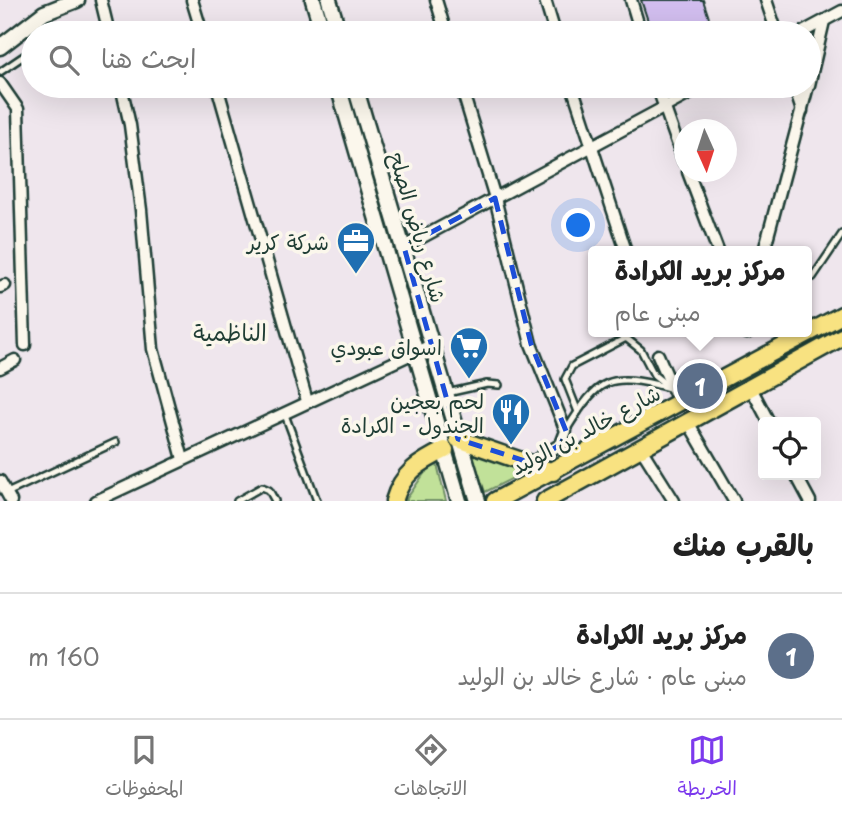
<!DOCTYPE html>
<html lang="ar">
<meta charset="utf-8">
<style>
:root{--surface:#fff;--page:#f2f2f2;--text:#222;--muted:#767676;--line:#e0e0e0;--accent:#7c3aed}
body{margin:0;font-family:"Playpen Sans","Playpen Sans Arabic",sans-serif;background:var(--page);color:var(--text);direction:rtl}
.controls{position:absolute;right:21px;bottom:21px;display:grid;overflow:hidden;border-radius:7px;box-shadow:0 7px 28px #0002}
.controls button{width:63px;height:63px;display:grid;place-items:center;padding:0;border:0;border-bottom:2px solid var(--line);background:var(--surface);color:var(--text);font:35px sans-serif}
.compass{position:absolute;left:674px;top:119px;width:63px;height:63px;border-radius:50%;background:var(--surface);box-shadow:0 7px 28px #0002;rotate:177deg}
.you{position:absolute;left:579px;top:226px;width:24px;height:24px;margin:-18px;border:5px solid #fff;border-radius:50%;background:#1a73e8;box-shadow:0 0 0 10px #1a73e833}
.badge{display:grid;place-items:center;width:46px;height:46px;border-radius:50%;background:var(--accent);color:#fff;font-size:23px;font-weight:700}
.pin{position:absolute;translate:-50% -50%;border:4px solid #fff;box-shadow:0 2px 7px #0006}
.popup{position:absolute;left:588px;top:246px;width:224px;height:91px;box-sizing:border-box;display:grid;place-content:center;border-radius:7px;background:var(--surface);filter:drop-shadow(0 2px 5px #0005);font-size:23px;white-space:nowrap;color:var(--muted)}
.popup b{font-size:26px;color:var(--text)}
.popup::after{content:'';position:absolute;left:50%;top:100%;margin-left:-14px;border:14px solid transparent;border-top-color:var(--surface)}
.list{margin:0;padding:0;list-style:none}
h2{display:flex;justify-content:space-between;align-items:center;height:91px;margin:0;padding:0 28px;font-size:30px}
h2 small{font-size:23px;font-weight:400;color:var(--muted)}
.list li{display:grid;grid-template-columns:46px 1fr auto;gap:21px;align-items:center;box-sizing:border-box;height:126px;padding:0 28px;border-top:2px solid var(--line)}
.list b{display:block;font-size:26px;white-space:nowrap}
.list p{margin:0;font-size:23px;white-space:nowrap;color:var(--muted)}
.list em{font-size:23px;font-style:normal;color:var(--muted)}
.icon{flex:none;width:38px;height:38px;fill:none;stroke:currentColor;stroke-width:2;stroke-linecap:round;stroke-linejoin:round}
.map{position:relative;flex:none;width:842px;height:501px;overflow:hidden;direction:ltr}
.search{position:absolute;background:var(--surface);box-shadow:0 7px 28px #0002;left:21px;right:21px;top:21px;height:77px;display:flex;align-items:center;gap:18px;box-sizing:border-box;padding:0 24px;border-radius:38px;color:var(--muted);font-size:26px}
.sheet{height:217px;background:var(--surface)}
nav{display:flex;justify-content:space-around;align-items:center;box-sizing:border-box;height:98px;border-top:2px solid var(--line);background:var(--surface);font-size:19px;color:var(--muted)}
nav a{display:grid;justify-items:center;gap:4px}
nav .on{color:var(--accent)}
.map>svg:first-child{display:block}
</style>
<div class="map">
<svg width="842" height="501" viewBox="0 0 842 501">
<rect width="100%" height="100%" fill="#efe6ed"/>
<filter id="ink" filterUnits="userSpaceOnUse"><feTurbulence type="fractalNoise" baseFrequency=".0143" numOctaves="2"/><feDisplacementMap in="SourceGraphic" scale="14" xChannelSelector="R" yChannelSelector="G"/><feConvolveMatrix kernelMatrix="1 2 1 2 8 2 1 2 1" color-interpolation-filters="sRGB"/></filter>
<g filter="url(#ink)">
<g fill="#c1e199" stroke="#708f66" stroke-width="2">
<path d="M 472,454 L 474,454 L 529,470 L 485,492 Z"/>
<path d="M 437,464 L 446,501 L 405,501 L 428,468 Z"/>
</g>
<path fill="#d2beef" stroke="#1f3d34" stroke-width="2" d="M 641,0 L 703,0 L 714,33 L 652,33 Z"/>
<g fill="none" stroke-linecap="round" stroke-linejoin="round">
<g stroke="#1f3d34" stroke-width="10">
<g id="lane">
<path d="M 0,72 L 31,51"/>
<path d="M 813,277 L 842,234"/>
<path d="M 447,393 L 487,384 L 499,385"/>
<path d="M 284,412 L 317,501"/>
<path d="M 578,412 L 565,379 L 572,366 L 626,338 L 641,350 L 654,375 L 669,387"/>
<path d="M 567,429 C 599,377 609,372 669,388"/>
<path d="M 7,493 L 116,442"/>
<path d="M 237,501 L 262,487 L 269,490 L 275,501"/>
</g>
</g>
<g stroke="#1f3d34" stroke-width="15">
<g id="street">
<path d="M 101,0 L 109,33"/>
<path d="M 192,0 L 202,33"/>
<path d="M 436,0 L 446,33"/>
<path d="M 545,0 L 555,33"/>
<path d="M 631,0 L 641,33"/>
<path d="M 766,0 L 777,33"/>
<path d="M 801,33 L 842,11"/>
<path d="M 0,83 L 18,109 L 25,345"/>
<path d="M 809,85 L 824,21"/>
<path d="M 121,86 L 130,125 L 141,210 L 153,349 L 183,459"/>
<path d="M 217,86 L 307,401"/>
<path d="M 461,86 L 495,198 L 531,344 L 566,431 L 561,444 L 531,463"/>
<path d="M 572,86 L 626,251"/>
<path d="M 657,86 L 684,162"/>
<path d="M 794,86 L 802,111"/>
<path d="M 688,172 L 718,251"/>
<path d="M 404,247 L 704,86"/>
<path d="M 764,251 L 808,86"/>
<path d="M 0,287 L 5,285"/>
<path d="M 747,332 L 747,333"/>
<path d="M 658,355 L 679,403"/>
<path d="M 0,368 L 15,360"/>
<path d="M 751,388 L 769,422"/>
<path d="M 688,422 L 734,501"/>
<path d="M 640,447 L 674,501"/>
<path d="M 796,475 L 810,501"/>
<path d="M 0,481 L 11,501"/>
<path d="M 96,501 L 431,345"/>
</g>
</g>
<g stroke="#1f3d34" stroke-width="19">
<g id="secondary">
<path d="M 313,0 L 323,33"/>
<path d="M 329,0 L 339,33"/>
<path d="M 0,47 L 44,13 L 77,0"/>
<path d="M 338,86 L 459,501"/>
<path d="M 355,86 L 478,501"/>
</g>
</g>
<g stroke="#1f3d34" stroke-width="21">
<g id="primary">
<path d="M 458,439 L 553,472"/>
<path d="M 394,501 C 402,473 420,462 445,450"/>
<path d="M 495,501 L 842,315"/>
<path d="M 545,501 L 842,337"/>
</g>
</g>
<use href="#lane" stroke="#fbf7ec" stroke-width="5"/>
<use href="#street" stroke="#fbf7ec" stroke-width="10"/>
<use href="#secondary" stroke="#fbf7ec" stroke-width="14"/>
<use href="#primary" stroke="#f8e281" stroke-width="16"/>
</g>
</g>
<path fill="none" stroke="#1d4ed8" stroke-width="5" stroke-dasharray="14 9" stroke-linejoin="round" d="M 495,198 L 531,344 L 566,431 L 561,444 L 531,463 L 458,439 L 404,247 Z"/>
<defs>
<g id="office-pin" transform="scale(2.0125)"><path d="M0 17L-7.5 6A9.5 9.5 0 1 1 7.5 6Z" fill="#1f6fb2" stroke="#fbf7ec"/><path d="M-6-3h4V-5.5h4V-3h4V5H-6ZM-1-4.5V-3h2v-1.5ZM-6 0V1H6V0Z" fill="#fff"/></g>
<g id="supermarket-pin" transform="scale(2.0125)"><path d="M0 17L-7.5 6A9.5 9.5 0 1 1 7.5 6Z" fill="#1f6fb2" stroke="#fbf7ec"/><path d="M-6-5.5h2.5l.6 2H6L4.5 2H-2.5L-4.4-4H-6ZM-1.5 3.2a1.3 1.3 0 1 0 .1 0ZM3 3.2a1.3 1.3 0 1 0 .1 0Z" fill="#fff"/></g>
<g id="restaurant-pin" transform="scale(2.0125)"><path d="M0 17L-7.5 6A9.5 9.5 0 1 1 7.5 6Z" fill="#1f6fb2" stroke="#fbf7ec"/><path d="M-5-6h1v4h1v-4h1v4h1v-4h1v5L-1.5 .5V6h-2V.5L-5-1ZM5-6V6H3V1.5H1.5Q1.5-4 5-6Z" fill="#fff"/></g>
</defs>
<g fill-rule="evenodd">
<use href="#office-pin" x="356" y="241"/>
<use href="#supermarket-pin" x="469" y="346"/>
<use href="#restaurant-pin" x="511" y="412"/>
</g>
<g text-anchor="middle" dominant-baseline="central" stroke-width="7" stroke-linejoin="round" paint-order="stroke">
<g font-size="21" fill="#1f3d34" stroke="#fbf7ec">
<text transform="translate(419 227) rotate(74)">شارع رياض الصلح</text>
<text transform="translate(585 429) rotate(-28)">شارع خالد بن الوليد</text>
</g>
<g font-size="21" fill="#1f3d34" stroke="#fbf7ec" text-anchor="end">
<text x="329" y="241">شركة كرير</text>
<text x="442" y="346">اسواق عبودي</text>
<text x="484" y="400">لحم بعجين<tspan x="484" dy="24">الجندول - الكرادة</tspan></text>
</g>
<g font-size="23" fill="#1f3d34" stroke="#fbf7ec">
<text x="230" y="331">الناظمية</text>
</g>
</g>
</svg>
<div class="controls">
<button><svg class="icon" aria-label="locate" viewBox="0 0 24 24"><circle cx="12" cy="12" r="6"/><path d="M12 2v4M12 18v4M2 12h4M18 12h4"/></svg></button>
</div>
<svg class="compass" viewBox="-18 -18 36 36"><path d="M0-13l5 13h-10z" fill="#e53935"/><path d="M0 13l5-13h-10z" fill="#767676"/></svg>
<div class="you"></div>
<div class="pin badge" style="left:700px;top:386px;background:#5c6f8a">1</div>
<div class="popup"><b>مركز بريد الكرادة</b>مبنى عام</div>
<div class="search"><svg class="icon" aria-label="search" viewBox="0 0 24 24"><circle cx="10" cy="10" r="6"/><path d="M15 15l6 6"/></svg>ابحث هنا</div>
</div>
<section class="sheet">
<h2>بالقرب منك<small></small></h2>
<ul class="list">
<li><span class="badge" style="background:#5c6f8a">1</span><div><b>مركز بريد الكرادة</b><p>مبنى عام · شارع خالد بن الوليد</p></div><em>160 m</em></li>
</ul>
</section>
<nav>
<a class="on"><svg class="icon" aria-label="map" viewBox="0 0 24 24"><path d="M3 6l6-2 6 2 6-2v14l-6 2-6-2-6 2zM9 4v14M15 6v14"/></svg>الخريطة</a>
<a><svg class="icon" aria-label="directions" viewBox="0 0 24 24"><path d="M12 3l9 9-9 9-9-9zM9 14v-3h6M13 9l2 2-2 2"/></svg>الاتجاهات</a>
<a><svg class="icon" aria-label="saved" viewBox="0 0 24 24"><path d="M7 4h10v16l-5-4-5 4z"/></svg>المحفوظات</a>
</nav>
